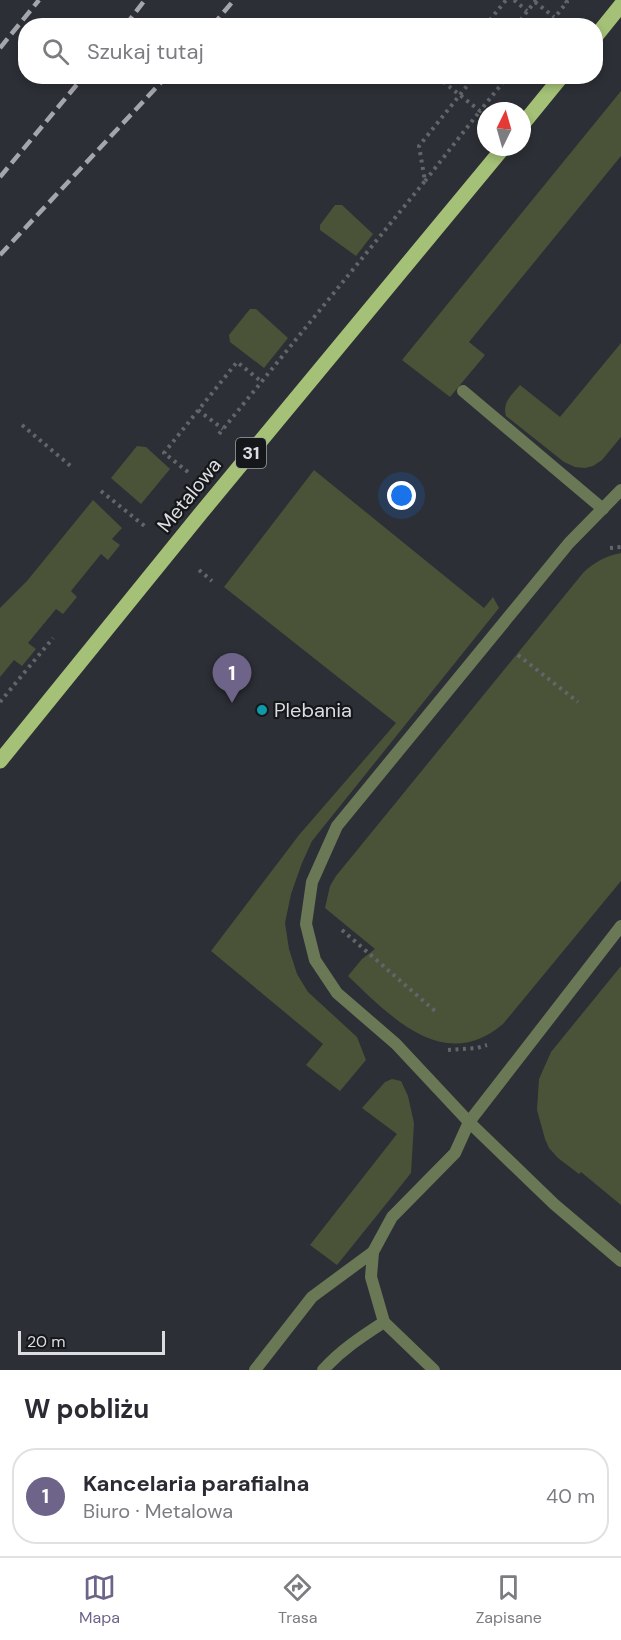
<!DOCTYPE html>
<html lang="pl">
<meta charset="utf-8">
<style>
:root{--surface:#fff;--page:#f2f2f3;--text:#2b2b33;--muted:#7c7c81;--line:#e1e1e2;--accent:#6e6389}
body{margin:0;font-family:"DM Sans",sans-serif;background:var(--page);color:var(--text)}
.compass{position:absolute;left:477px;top:102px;width:54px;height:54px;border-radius:50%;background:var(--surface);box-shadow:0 3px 9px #0003;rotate:5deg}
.scale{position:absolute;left:18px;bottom:15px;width:147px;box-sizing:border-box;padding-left:6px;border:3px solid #dbdde1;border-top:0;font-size:16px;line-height:21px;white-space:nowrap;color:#dbdde1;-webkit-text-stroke:4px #15171a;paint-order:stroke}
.you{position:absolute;left:402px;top:496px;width:21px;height:21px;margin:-15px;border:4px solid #fff;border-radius:50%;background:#1a73e8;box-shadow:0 0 0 9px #1a73e833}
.badge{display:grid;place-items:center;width:39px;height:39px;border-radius:50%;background:var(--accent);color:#fff;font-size:20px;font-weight:700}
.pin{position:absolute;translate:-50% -50px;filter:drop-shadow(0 2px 3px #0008)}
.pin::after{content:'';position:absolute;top:32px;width:21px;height:18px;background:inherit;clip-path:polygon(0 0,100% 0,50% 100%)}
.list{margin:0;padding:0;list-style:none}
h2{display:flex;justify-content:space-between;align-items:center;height:78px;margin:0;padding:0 24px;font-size:26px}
h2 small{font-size:20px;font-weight:400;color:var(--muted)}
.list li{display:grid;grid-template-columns:39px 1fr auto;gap:18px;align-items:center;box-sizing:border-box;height:96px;margin:0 12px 12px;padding:0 12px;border:2px solid var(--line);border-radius:24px}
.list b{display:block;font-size:22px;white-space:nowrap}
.list p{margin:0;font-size:20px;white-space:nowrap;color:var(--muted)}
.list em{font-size:20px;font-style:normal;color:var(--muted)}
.icon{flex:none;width:33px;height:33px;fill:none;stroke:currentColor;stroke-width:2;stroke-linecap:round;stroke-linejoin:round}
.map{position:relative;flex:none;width:621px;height:1370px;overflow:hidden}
.search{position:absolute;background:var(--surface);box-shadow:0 3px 9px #0003;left:18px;right:18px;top:18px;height:66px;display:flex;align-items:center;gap:15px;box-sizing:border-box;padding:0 21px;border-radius:24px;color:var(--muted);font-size:22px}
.sheet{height:186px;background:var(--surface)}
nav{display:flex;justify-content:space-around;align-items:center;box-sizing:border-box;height:84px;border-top:2px solid var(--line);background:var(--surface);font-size:16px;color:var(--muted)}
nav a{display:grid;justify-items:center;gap:3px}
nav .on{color:var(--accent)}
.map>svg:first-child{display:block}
</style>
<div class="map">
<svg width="621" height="1370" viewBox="0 0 621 1370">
<rect width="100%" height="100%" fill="#2c2f35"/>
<g fill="#4a5338">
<path d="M 621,91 L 621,156 L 469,342 L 485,355 L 450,397 L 402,360 Z"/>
<path d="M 335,205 L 342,205 L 373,234 L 356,256 L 320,230 L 320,225 Z"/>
<path d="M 250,309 L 256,309 L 288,338 L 264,368 L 230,342 L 229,335 Z"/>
<path d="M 621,343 L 621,437 L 602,460 L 593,466 L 585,468 L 575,467 L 564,462 L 506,416 C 502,402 512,395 520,385 L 560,417 Z"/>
<path d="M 137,446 L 146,447 L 170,469 L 141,504 L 111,478 Z"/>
<path d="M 314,470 L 484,608 L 493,597 L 499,608 L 312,841 L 302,863 L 291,894 L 285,923 L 289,949 L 297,974 L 308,992 L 357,1037 L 366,1060 L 340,1091 L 306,1065 L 323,1044 L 211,951 L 299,835 L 396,723 L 224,587 Z"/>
<path d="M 93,500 L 122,528 L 112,539 L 120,545 L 108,560 L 101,554 L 71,591 L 77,597 L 63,614 L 56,609 L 28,643 L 36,649 L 22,666 L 14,660 L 0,677 L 0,608 L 27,581 Z"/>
<path d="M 621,553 L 621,881 L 503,1024 C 444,1074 391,1017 348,976 L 362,959 L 375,949 L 325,908 L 330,886 L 336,876 L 583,573 C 594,562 606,556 621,553 Z"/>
<path d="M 621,966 L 621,1205 L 581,1172 L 579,1174 L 558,1158 L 549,1148 L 545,1139 L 537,1110 L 539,1079 L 551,1052 Z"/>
<path d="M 392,1079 L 401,1081 L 408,1096 L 414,1123 L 411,1173 L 337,1265 L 310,1245 L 397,1134 L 362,1108 L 385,1082 Z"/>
</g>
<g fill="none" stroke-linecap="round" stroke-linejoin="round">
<g stroke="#62656a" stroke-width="4" stroke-dasharray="3 4.5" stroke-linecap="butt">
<path d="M 514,0 L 527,11"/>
<path d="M 535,2 L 554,17"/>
<path d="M 485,26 L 506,0"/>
<path d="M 516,26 L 536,0"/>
<path d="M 548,26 L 567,2 L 564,0"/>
<path d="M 444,76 L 441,80 L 480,111 L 508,76"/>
<path d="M 425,181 L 480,111"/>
<path d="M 198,410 L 223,429"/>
<path d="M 22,425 L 73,468"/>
<path d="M 219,434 L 425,181 L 419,146 L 475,76"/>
<path d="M 188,472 L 164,453 L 237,362 L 262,382"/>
<path d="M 101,491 L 147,528"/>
<path d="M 610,548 L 621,547"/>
<path d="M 199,570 L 212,581"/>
<path d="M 518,655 L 578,702"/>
<path d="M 0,702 L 53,638"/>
<path d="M 342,930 L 435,1011 L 438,1008"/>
<path d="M 448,1050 L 477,1048 L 487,1045"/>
</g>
<g stroke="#6a7855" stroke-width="12">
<path d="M 463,391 L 603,509"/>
<path d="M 621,926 L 469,1122 L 554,1204 L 621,1261"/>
<path d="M 255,1370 L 312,1297 L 373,1252"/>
<path d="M 323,1370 C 341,1350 361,1337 384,1322"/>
<path d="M 434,1370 L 384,1322 L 371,1277 L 373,1252 L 392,1217 L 455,1153 L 469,1122 L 396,1044 L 337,993 L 315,960 L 306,924 L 312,882 L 337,826 L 569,543 L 621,490"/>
</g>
<g stroke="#a4c177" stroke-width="15">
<path d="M 596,36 L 621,5"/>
<path d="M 522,125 L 562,76"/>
<path d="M 0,761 L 201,513 L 504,147"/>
</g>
<g stroke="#a4a6ab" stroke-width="4.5" stroke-dasharray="12 6" stroke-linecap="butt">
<path d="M 125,26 L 145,0"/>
<path d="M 212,26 L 234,0"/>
<path d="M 0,48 L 39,0"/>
<path d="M 0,177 L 84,76"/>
<path d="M 0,255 L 167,76"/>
</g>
</g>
<circle fill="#0f9aa8" stroke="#15171a" stroke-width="2" cx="262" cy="710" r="6"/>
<g text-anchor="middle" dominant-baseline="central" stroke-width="4.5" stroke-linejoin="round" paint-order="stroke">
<rect fill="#15171a" stroke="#a0a2a5" stroke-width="1.5" x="236" y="438" width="30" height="30" rx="4.5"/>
<g font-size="18" font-weight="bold" fill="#dbdde1">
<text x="251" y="453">31</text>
</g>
<g font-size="20" fill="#dbdde1" stroke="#15171a">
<text transform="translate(189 495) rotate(-51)">Metalowa</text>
</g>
<g font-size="20" fill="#dbdde1" stroke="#15171a" text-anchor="start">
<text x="274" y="710">Plebania</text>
</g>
</g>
</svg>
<svg class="compass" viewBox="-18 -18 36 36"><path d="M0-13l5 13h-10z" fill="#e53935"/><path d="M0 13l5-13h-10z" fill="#7c7c81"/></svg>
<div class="scale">20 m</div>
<div class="you"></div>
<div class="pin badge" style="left:232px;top:703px">1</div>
<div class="search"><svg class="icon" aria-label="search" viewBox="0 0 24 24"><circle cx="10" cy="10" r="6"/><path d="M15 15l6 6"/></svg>Szukaj tutaj</div>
</div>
<section class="sheet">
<h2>W pobliżu<small></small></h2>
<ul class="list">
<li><span class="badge">1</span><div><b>Kancelaria parafialna</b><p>Biuro · Metalowa</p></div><em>40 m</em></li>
</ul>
</section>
<nav>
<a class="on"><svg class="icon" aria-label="map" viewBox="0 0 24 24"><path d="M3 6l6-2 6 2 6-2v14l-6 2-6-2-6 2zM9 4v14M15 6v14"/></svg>Mapa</a>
<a><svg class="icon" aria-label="directions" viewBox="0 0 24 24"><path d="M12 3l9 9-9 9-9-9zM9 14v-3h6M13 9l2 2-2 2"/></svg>Trasa</a>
<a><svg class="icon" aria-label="saved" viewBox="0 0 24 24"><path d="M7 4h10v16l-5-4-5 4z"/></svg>Zapisane</a>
</nav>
